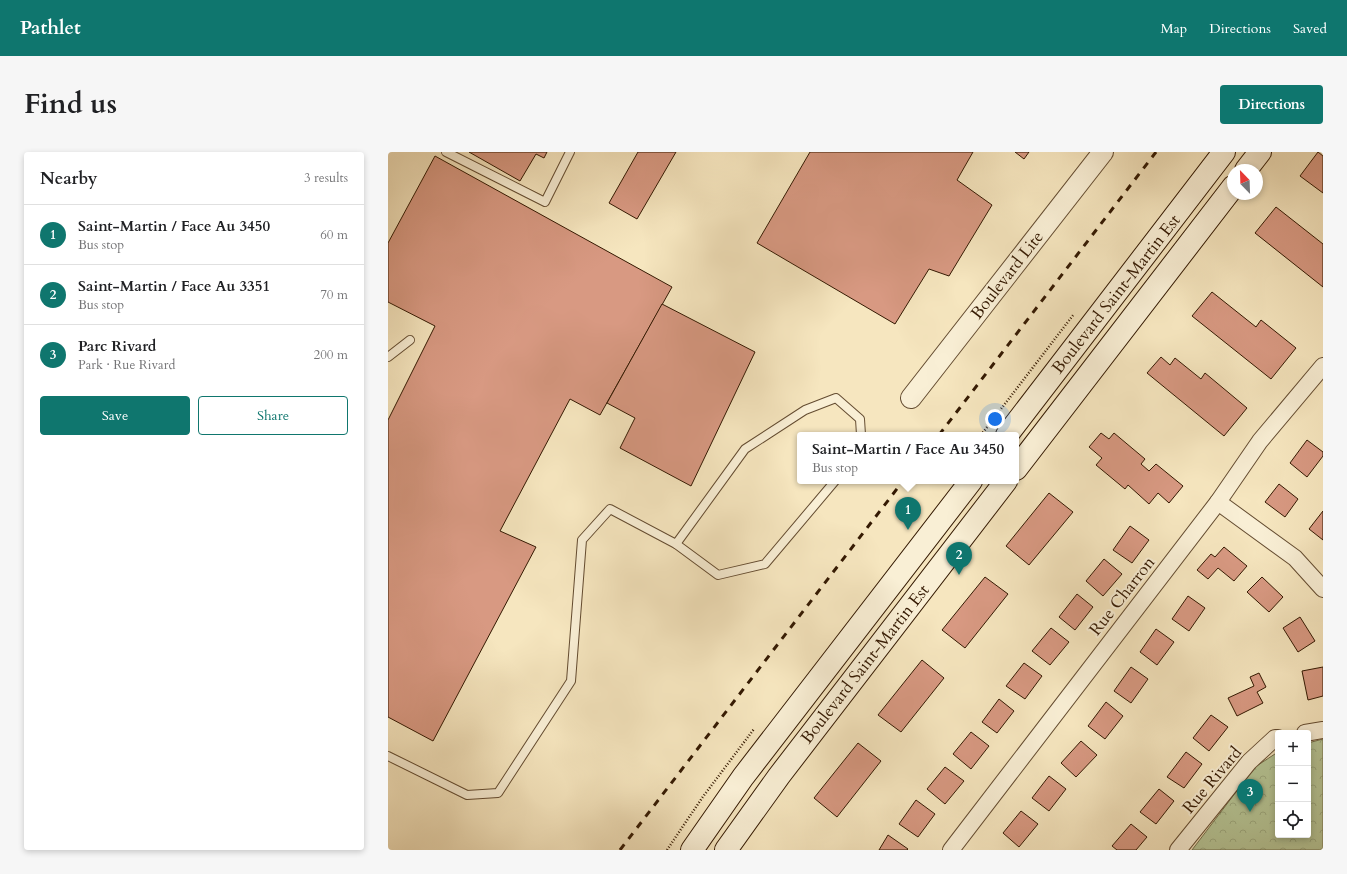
<!DOCTYPE html>
<meta charset="utf-8">
<style>
:root{--surface:#fff;--page:#f6f6f6;--text:#202124;--muted:#757577;--line:#e0e0e0;--accent:#0f766e}
body{margin:0;font-family:Cardo,serif;background:var(--page);color:var(--text)}
.controls{position:absolute;right:12px;bottom:12px;display:grid;overflow:hidden;border-radius:4px;box-shadow:0 2px 6px #0003}
.controls button{width:36px;height:36px;display:grid;place-items:center;padding:0;border:0;border-bottom:1px solid var(--line);background:var(--surface);color:var(--text);font:20px sans-serif}
.compass{position:absolute;left:839px;top:12px;width:36px;height:36px;border-radius:50%;background:var(--surface);box-shadow:0 2px 6px #0003;rotate:337deg}
.you{position:absolute;left:607px;top:267px;width:14px;height:14px;margin:-10px;border:3px solid #fff;border-radius:50%;background:#1a73e8;box-shadow:0 0 0 6px #1a73e833}
.badge{display:grid;place-items:center;width:26px;height:26px;border-radius:50%;background:var(--accent);color:#fff;font-size:13px;font-weight:700}
.pin{position:absolute;translate:-50% -33px;filter:drop-shadow(0 1px 2px #0008)}
.pin::after{content:'';position:absolute;top:21px;width:14px;height:12px;background:inherit;clip-path:polygon(0 0,100% 0,50% 100%)}
.popup{position:absolute;left:409px;top:280px;width:222px;height:52px;box-sizing:border-box;display:grid;place-content:center;border-radius:4px;background:var(--surface);filter:drop-shadow(0 1px 3px #0005);font-size:13px;white-space:nowrap;color:var(--muted)}
.popup b{font-size:15px;color:var(--text)}
.popup::after{content:'';position:absolute;left:50%;top:100%;margin-left:-8px;border:8px solid transparent;border-top-color:var(--surface)}
.list{margin:0;padding:0;list-style:none}
h2{display:flex;justify-content:space-between;align-items:center;height:52px;margin:0;padding:0 16px;font-size:17px}
h2 small{font-size:13px;font-weight:400;color:var(--muted)}
.list li{display:grid;grid-template-columns:26px 1fr auto;gap:12px;align-items:center;box-sizing:border-box;height:60px;padding:0 16px;border-top:1px solid var(--line)}
.list b{display:block;font-size:15px;white-space:nowrap}
.list p{margin:0;font-size:13px;white-space:nowrap;color:var(--muted)}
.list em{font-size:13px;font-style:normal;color:var(--muted)}
.actions{display:flex;gap:8px;padding:12px 16px}
.actions a{flex:1;padding:9px 0;border:1px solid var(--accent);border-radius:4px;text-align:center;font-size:14px;color:var(--accent)}
.actions .main{background:var(--accent);color:#fff}
.icon{flex:none;width:22px;height:22px;fill:none;stroke:currentColor;stroke-width:2;stroke-linecap:round;stroke-linejoin:round}
.map{position:relative;flex:none;width:935px;height:698px;overflow:hidden;border-radius:4px}
header{display:flex;align-items:center;gap:24px;box-sizing:border-box;height:56px;padding:0 20px;background:var(--accent);color:#fff}
header strong{font-size:19px}
nav{display:flex;gap:22px;margin-inline-start:auto;font-size:14px}
.intro{display:flex;align-items:center;justify-content:space-between;box-sizing:border-box;height:96px;padding:0 24px}
h1{margin:0;font-size:28px}
.button{padding:10px 18px;border-radius:4px;background:var(--accent);color:#fff;font-size:14px;font-weight:700}
main{display:flex;gap:24px;padding:0 24px}
aside{flex:1;background:var(--surface);border-radius:4px;box-shadow:0 2px 6px #0003}
.map>svg:first-child{display:block}
</style>
<header>
<strong>Pathlet</strong>
<nav><a>Map</a><a>Directions</a><a>Saved</a></nav>
</header>
<div class="intro"><h1>Find us</h1><a class="button">Directions</a></div>
<main>
<aside>
<h2>Nearby<small>3 results</small></h2>
<ul class="list">
<li><span class="badge">1</span><div><b>Saint-Martin / Face Au 3450</b><p>Bus stop</p></div><em>60 m</em></li>
<li><span class="badge">2</span><div><b>Saint-Martin / Face Au 3351</b><p>Bus stop</p></div><em>70 m</em></li>
<li><span class="badge">3</span><div><b>Parc Rivard</b><p>Park · Rue Rivard</p></div><em>200 m</em></li>
</ul>
<div class="actions"><a class="main">Save</a><a>Share</a></div>
</aside>
<div class="map">
<svg width="935" height="698" viewBox="0 0 935 698">
<defs>
<pattern id="park-crowns" width="20" height="18" patternUnits="userSpaceOnUse"><rect width="20" height="18" fill="#b6c697"/><path d="M2 6a3 3 0 1 1 6 0M12 15a3 3 0 1 1 6 0" fill="none" stroke="#9daa80"/></pattern>
</defs>
<rect width="100%" height="100%" fill="#f6e6bf"/>
<filter id="stains"><feTurbulence type="fractalNoise" baseFrequency=".005" numOctaves="4"/><feColorMatrix values="0 0 0 0 .2 0 0 0 0 .09 0 0 0 0 .02 0 0 0 .5 -.17"/></filter>
<radialGradient id="worn" r=".72"><stop offset=".6" stop-color="#630" stop-opacity="0"/><stop offset="1" stop-color="#630" stop-opacity=".3"/></radialGradient>
<path fill="url(#park-crowns)" stroke="#75704c" d="M 935,587 L 935,698 L 804,698 L 867,615 L 890,600 L 890,683 L 920,683 L 920,591 Z"/>
<g fill="#d89982" stroke="#341902">
<path d="M 81,0 L 159,0 L 156,6 L 148,2 L 132,29 Z"/>
<path d="M 250,0 L 288,0 L 249,67 L 221,51 Z"/>
<path d="M 422,0 L 585,0 L 569,28 L 604,53 L 561,124 L 541,117 L 507,172 L 369,91 Z"/>
<path d="M 627,0 L 641,0 L 636,7 Z"/>
<path d="M 930,0 L 935,4 L 935,41 L 912,24 Z"/>
<path d="M 47,4 L 284,135 L 212,263 L 182,247 L 112,379 L 148,395 L 45,589 L 0,565 L 0,268 L 47,174 L 0,150 L 0,91 Z"/>
<path d="M 888,55 L 935,92 L 935,135 L 867,81 Z"/>
<path d="M 824,140 L 868,175 L 873,168 L 908,196 L 883,227 L 804,164 Z"/>
<path d="M 274,152 L 367,200 L 303,334 L 232,296 L 247,266 L 219,251 Z"/>
<path d="M 773,205 L 782,213 L 787,206 L 813,227 L 817,221 L 859,256 L 836,284 L 759,221 Z"/>
<path d="M 713,281 L 721,287 L 726,281 L 757,307 L 753,312 L 761,319 L 768,312 L 795,334 L 781,351 L 770,341 L 761,352 L 740,333 L 737,337 L 708,313 L 714,306 L 701,295 Z"/>
<path d="M 919,288 L 935,300 L 935,304 L 919,325 L 902,311 Z"/>
<path d="M 891,332 L 910,347 L 897,365 L 877,350 Z"/>
<path d="M 661,341 L 685,360 L 641,413 L 618,394 Z"/>
<path d="M 935,359 L 935,388 L 921,377 Z"/>
<path d="M 742,374 L 761,388 L 744,411 L 725,398 Z"/>
<path d="M 836,395 L 859,414 L 846,429 L 830,416 L 820,427 L 809,418 L 823,402 L 827,405 Z"/>
<path d="M 716,407 L 734,422 L 715,444 L 698,429 Z"/>
<path d="M 597,425 L 620,442 L 577,496 L 554,478 Z"/>
<path d="M 874,425 L 895,445 L 881,460 L 859,440 Z"/>
<path d="M 689,442 L 705,455 L 687,478 L 671,465 Z"/>
<path d="M 800,444 L 817,456 L 801,479 L 784,467 Z"/>
<path d="M 912,465 L 927,489 L 910,500 L 895,476 Z"/>
<path d="M 663,476 L 681,490 L 662,513 L 644,499 Z"/>
<path d="M 768,477 L 786,490 L 769,513 L 752,500 Z"/>
<path d="M 534,508 L 556,526 L 513,580 L 490,563 Z"/>
<path d="M 636,511 L 654,524 L 637,547 L 618,534 Z"/>
<path d="M 743,515 L 760,527 L 743,551 L 726,539 Z"/>
<path d="M 935,515 L 935,544 L 920,548 L 914,519 Z"/>
<path d="M 871,521 L 878,535 L 869,540 L 875,551 L 849,564 L 840,546 L 866,534 L 862,525 Z"/>
<path d="M 611,547 L 626,559 L 609,581 L 594,570 Z"/>
<path d="M 718,550 L 735,564 L 717,587 L 700,574 Z"/>
<path d="M 823,563 L 840,575 L 821,599 L 805,586 Z"/>
<path d="M 583,580 L 601,594 L 583,617 L 565,602 Z"/>
<path d="M 693,589 L 709,603 L 688,625 L 673,611 Z"/>
<path d="M 470,591 L 493,609 L 449,665 L 426,646 Z"/>
<path d="M 798,600 L 814,612 L 796,636 L 779,625 Z"/>
<path d="M 557,615 L 576,629 L 557,652 L 539,637 Z"/>
<path d="M 661,624 L 678,637 L 661,659 L 644,646 Z"/>
<path d="M 771,637 L 786,649 L 768,672 L 752,660 Z"/>
<path d="M 528,648 L 547,662 L 530,685 L 511,672 Z"/>
<path d="M 633,659 L 650,672 L 631,695 L 615,681 Z"/>
<path d="M 743,672 L 759,685 L 748,698 L 729,698 L 724,694 Z"/>
<path d="M 500,683 L 520,697 L 519,698 L 491,698 Z"/>
</g>
<g fill="none" stroke-linecap="round" stroke-linejoin="round">
<g stroke="#644c31" stroke-width="10">
<g id="service">
<path d="M 58,0 L 157,50 L 182,0"/>
<path d="M 0,205 L 22,188"/>
<path d="M 288,392 L 357,297 L 417,258 L 448,246 L 472,267 L 473,283"/>
<path d="M 0,604 L 79,643 L 110,641 L 183,529 L 194,388 L 222,357 L 288,392 L 330,423 L 377,412 L 447,329"/>
</g>
</g>
<g stroke="#644c31" stroke-width="18">
<g id="minor">
<path d="M 830,350 L 907,406 L 935,437"/>
<path d="M 917,581 L 935,578"/>
<path d="M 563,698 L 830,350 L 872,289 L 935,214"/>
<path d="M 790,698 L 861,610 L 887,586 L 890,586"/>
</g>
</g>
<g stroke="#644c31" stroke-width="22">
<path id="tertiary" d="M 523,246 L 715,0"/>
</g>
<g stroke="#341902" stroke-width="24">
<g id="secondary">
<path d="M 858,18 L 872,0"/>
<path d="M 619,283 L 836,0"/>
<path d="M 628,317 L 845,35"/>
<path d="M 304,698 L 355,625 L 583,329"/>
<path d="M 338,698 L 391,624 L 618,329"/>
</g>
</g>
<g stroke="#341902" stroke-width="2.5" stroke-dasharray="1 2" stroke-linecap="butt">
<path d="M 593,283 L 686,162"/>
<path d="M 279,698 L 314,646 L 366,577"/>
</g>
<use href="#service" stroke="#f9efd5" stroke-width="8"/>
<use href="#minor" stroke="#f9efd5" stroke-width="16"/>
<use href="#tertiary" stroke="#f9efd5" stroke-width="20"/>
<use href="#secondary" stroke="#f9efd5" stroke-width="22"/>
<g stroke="#341902" stroke-width="3" stroke-dasharray="7 7" stroke-linecap="butt">
<path d="M 551,283 L 768,0"/>
<path d="M 232,698 L 515,329"/>
</g>
</g>
<g text-anchor="middle" dominant-baseline="central" stroke-width="4" stroke-linejoin="round" paint-order="stroke">
<g font-size="17" fill="#341902" stroke="#f9efd5">
<text transform="translate(619 123) rotate(-52)">Boulevard Lite</text>
<text transform="translate(728 142) rotate(-52)">Boulevard Saint-Martin Est</text>
<text transform="translate(734 444) rotate(-52)">Rue Charron</text>
<text transform="translate(477 512) rotate(-52)">Boulevard Saint-Martin Est</text>
<text transform="translate(824 628) rotate(-50)">Rue Rivard</text>
</g>
</g>
<rect width="100%" height="100%" filter="url(#stains)"/>
<rect width="100%" height="100%" fill="url(#worn)"/>
</svg>
<div class="controls">
<button>+</button>
<button>−</button>
<button><svg class="icon" aria-label="locate" viewBox="0 0 24 24"><circle cx="12" cy="12" r="6"/><path d="M12 2v4M12 18v4M2 12h4M18 12h4"/></svg></button>
</div>
<svg class="compass" viewBox="-18 -18 36 36"><path d="M0-13l5 13h-10z" fill="#e53935"/><path d="M0 13l5-13h-10z" fill="#757577"/></svg>
<div class="you"></div>
<div class="pin badge" style="left:520px;top:378px">1</div>
<div class="popup"><b>Saint-Martin / Face Au 3450</b>Bus stop</div>
<div class="pin badge" style="left:571px;top:423px">2</div>
<div class="pin badge" style="left:862px;top:660px">3</div>
</div>
</main>
